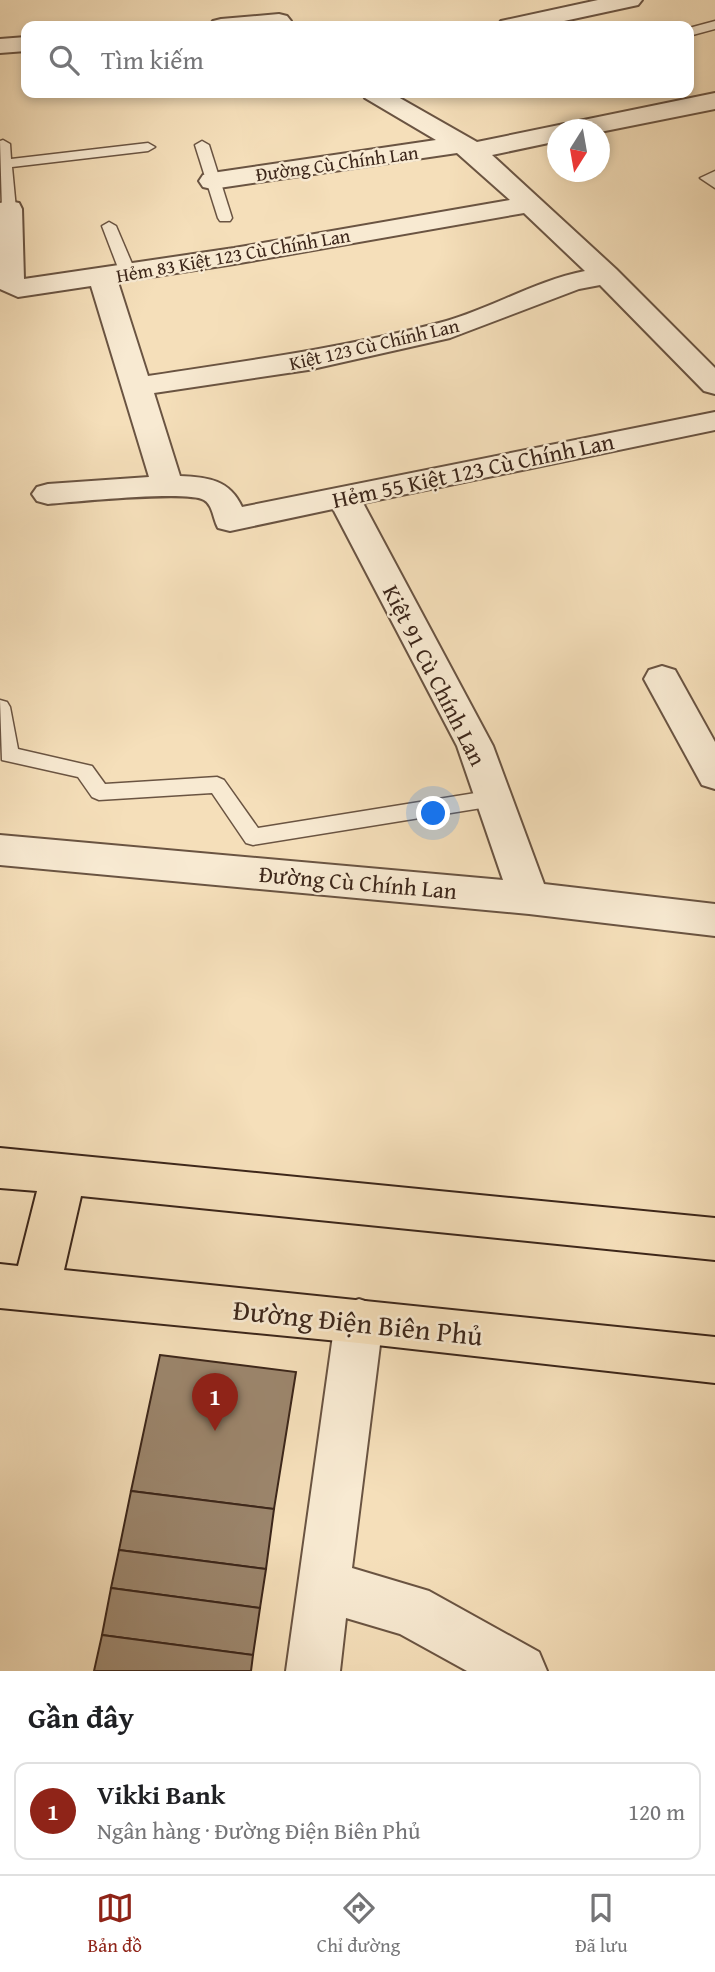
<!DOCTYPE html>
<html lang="vi">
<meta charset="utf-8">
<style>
:root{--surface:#fff;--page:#f6f6f6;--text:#202124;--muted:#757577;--line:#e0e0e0;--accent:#8f2418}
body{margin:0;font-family:"Gentium Book Plus",serif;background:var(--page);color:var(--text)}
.compass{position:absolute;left:547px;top:119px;width:63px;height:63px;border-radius:50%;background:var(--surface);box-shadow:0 4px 10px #0003;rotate:191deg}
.you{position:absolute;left:434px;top:814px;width:24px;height:24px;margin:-18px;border:5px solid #fff;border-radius:50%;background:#1a73e8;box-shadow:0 0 0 10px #1a73e833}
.badge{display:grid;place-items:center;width:46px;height:46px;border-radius:50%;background:var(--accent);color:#fff;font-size:23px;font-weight:700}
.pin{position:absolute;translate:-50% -58px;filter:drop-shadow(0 2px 4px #0008)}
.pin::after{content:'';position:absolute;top:37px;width:24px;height:21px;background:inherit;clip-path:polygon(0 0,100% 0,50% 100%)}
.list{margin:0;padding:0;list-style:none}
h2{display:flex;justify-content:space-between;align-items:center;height:91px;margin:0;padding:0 28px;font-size:30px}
h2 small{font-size:23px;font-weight:400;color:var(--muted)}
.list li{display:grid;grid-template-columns:46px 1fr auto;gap:21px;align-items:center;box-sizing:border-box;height:98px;margin:0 14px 14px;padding:0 14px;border:2px solid var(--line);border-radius:14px}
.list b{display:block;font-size:26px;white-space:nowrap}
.list p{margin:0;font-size:23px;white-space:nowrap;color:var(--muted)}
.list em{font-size:23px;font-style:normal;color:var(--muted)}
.icon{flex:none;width:38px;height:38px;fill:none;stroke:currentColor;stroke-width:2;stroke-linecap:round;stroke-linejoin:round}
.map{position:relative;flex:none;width:715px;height:1671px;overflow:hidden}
.search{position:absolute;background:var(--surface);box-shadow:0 4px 10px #0003;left:21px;right:21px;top:21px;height:77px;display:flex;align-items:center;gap:18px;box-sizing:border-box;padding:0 24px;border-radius:14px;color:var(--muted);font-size:26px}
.sheet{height:203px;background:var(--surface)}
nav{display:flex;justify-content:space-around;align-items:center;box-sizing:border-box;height:98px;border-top:2px solid var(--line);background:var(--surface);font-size:19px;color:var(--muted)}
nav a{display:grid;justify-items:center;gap:4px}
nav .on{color:var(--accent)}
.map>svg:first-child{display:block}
</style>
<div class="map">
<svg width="715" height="1671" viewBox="0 0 715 1671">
<rect width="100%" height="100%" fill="#f5dfba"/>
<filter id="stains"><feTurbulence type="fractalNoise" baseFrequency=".00286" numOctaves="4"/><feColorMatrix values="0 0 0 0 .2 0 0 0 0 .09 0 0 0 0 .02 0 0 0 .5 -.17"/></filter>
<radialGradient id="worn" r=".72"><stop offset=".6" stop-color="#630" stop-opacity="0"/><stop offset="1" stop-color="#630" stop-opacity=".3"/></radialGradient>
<g fill="#9c866d" stroke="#3c261a" stroke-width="2">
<path d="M 160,1355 L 296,1372 L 274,1509 L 131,1491 Z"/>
<path d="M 131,1491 L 274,1509 L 266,1569 L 119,1550 Z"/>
<path d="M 119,1550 L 266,1569 L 260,1608 L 111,1588 Z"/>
<path d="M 111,1588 L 260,1608 L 253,1655 L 102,1635 Z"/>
<path d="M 102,1635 L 253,1655 L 251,1671 L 94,1671 Z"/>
</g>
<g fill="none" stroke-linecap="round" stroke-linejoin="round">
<g stroke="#6a5442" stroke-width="3">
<g id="lane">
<path d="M 715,21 L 715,29 L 689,36 L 689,28 Z"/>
<path d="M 3,140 L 10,144 L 11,159 L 148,143 L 155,147 L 148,151 L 12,167 L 16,209 L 9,213 L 2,209 L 0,141 Z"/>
<path d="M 202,141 L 209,145 L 232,218 L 230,221 L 220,221 L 218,218 L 195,145 Z"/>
<path d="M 715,171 L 715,188 L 700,178 Z"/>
<path d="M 109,222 L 116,226 L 136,273 L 133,276 L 128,278 L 120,273 L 102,226 Z"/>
<path d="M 0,700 L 7,702 L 10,707 L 18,749 L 92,766 L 105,784 L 217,777 L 224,780 L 258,828 L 494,790 L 501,793 L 504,798 L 501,803 L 494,806 L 253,845 L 246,843 L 212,793 L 99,800 L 92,797 L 78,777 L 2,760 Z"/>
</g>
</g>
<g stroke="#6a5442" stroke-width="4">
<g id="street">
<path d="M 598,0 L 642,0 L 638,5 L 541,26 L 497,26 L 501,21 Z"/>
<path d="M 279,14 L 287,16 L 291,21 L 287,26 L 209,26 L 213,21 L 221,19 Z"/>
<path d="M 26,37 L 26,51 L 0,53 L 0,39 Z"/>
<path d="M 362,93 L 391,93 L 477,142 L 715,93 L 715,109 L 600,132 L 600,130 L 558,130 L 558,141 L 492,155 L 616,269 L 715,368 L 715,394 L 704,391 L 600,285 L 579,289 L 450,338 L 308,370 L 154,393 L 180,476 C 208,477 230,480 242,507 L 715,412 L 715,430 L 363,503 L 493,746 L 544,884 L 715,904 L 715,936 L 529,914 L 0,865 L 0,835 L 503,880 L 457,746 L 333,509 L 230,531 L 218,528 C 213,519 213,505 204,500 C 187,490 74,502 48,504 L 37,501 L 32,494 L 37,487 L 48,484 L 149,477 L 91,286 L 18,297 L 0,289 L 0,203 L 9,201 L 19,203 L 22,209 L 24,279 L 234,248 L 510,200 L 457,153 L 212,189 L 203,187 L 199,181 L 203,175 L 212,173 L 436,140 L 365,98 ZM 524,213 L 585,271 C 534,281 489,310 439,323 C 343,348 246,361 148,376 L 118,282 L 234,264 Z"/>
<path d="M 662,666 L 675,670 L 715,742 L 715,789 L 702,785 L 644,679 L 649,670 Z"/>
<path d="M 359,1299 L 376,1305 L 383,1321 L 352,1568 L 429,1591 L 539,1652 L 547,1671 L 467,1671 L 400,1634 L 346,1618 L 340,1671 L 286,1671 L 335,1321 L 342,1305 Z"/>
</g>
</g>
<g stroke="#3c261a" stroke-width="4">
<path id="primary" d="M 0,1148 L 715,1218 L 715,1260 L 81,1196 L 64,1270 L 715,1337 L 715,1383 L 359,1343 L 0,1308 L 0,1264 L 18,1266 L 37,1191 L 0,1188 Z"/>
</g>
<use href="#lane" fill="#f8ead2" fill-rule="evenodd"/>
<use href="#street" fill="#f8ead2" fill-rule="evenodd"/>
<use href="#primary" fill="#f5dfba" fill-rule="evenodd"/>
</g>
<g text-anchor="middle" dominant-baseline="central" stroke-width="5" stroke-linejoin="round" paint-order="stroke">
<g font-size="19" fill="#3c261a" stroke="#f8ead2">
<text transform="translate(337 163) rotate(-8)">Đường Cù Chính Lan</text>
<text transform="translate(233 255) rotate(-10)">Hẻm 83 Kiệt 123 Cù Chính Lan</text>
<text transform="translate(374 344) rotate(-13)">Kiệt 123 Cù Chính Lan</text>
</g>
<g font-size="23" fill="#3c261a" stroke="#f8ead2">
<text transform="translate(473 470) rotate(-12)">Hẻm 55 Kiệt 123 Cù Chính Lan</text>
<text transform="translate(435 675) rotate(63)">Kiệt 91 Cù Chính Lan</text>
<text transform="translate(358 882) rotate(5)">Đường Cù Chính Lan</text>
</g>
<g font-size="28" fill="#3c261a" stroke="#f8ead2">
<text transform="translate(358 1322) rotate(6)">Đường Điện Biên Phủ</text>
</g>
</g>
<rect width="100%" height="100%" filter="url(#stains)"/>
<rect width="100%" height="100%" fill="url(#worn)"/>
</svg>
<svg class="compass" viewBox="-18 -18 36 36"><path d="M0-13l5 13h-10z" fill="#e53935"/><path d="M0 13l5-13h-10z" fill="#757577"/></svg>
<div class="you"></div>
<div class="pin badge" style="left:215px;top:1431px">1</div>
<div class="search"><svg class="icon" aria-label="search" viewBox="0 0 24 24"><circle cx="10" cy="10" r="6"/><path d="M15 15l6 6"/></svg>Tìm kiếm</div>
</div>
<section class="sheet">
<h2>Gần đây<small></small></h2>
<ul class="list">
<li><span class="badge">1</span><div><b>Vikki Bank</b><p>Ngân hàng · Đường Điện Biên Phủ</p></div><em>120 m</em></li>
</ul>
</section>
<nav>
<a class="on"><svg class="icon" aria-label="map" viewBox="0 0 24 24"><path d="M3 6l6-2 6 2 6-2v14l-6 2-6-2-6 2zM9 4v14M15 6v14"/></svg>Bản đồ</a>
<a><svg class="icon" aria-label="directions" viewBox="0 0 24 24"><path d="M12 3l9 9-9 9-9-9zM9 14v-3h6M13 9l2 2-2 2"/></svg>Chỉ đường</a>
<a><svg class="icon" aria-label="saved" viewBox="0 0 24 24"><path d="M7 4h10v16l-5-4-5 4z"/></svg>Đã lưu</a>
</nav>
